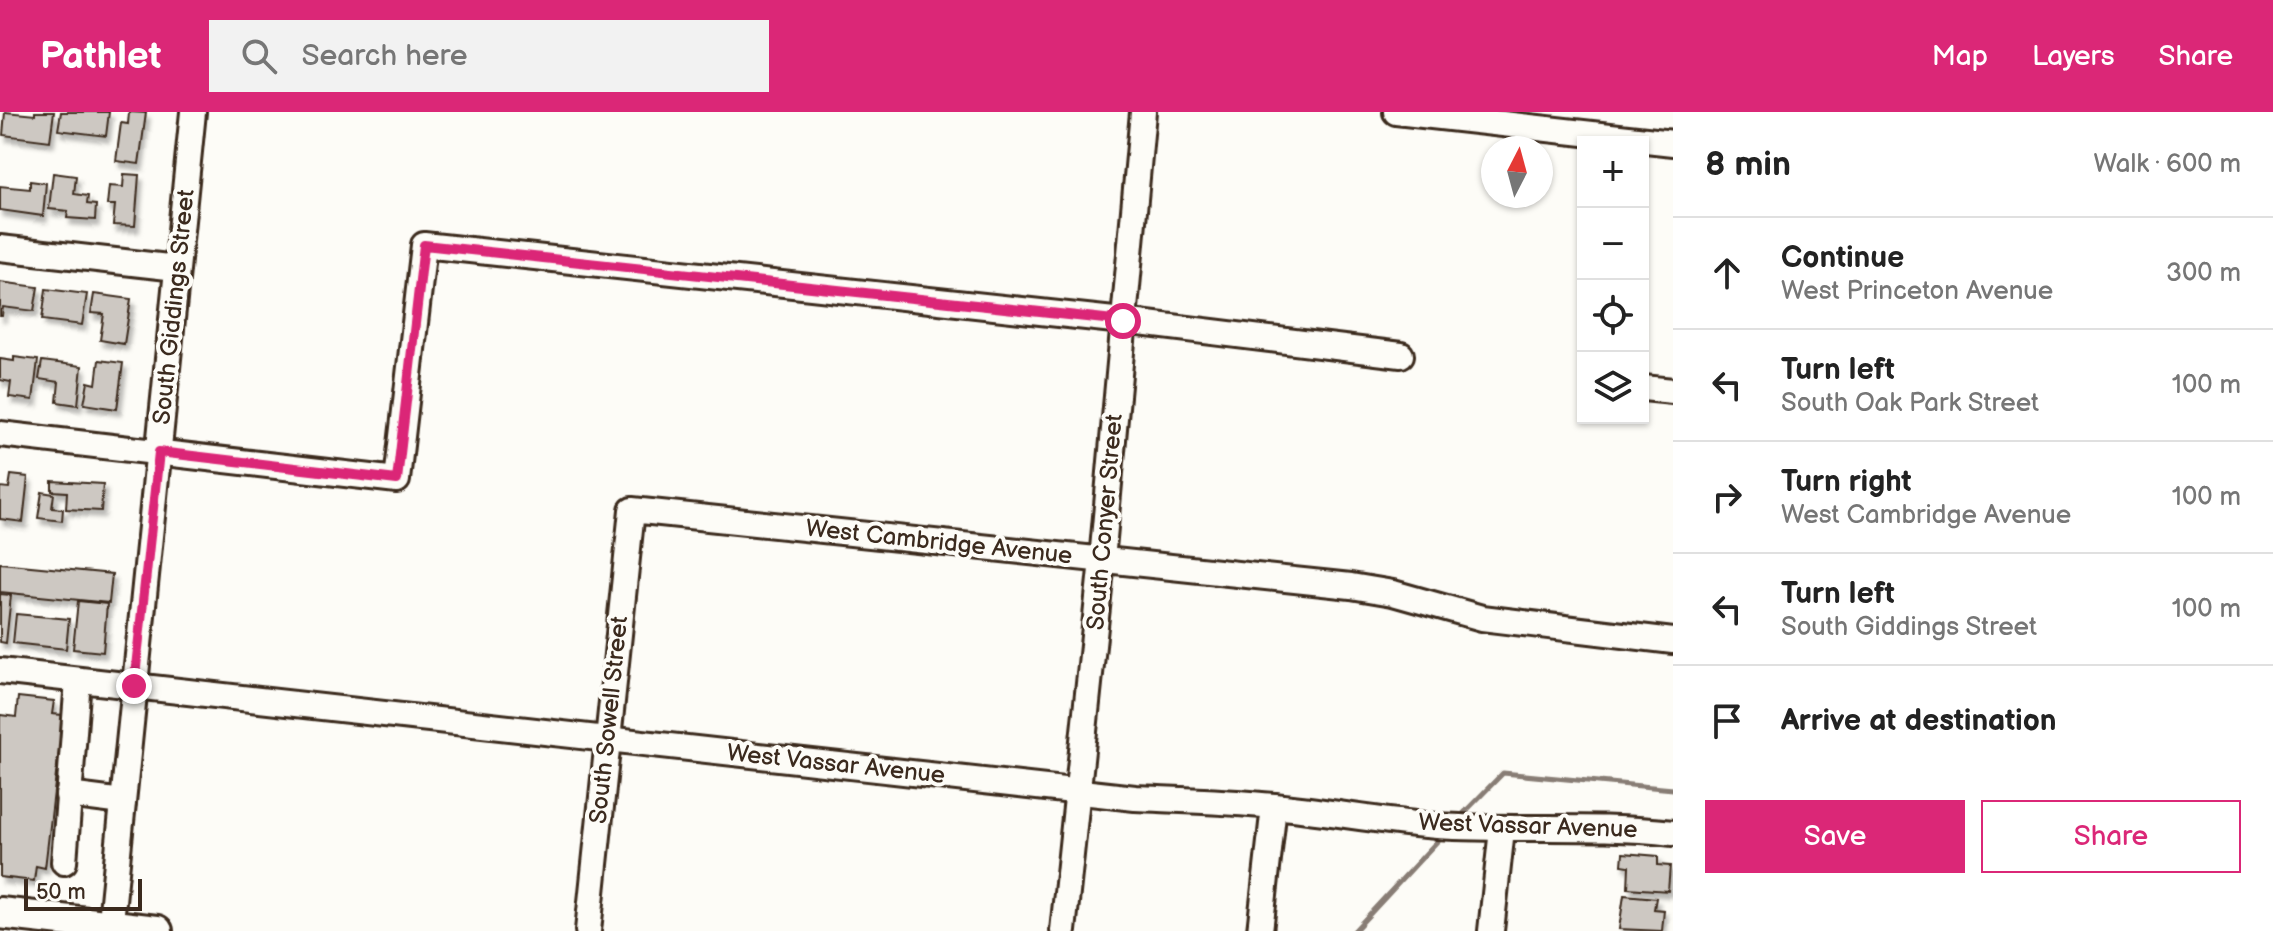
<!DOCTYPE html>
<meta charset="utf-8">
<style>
:root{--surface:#fff;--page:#f2f2f2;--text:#222;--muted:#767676;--line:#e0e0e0;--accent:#db2777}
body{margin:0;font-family:"Balsamiq Sans",sans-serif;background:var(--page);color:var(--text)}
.controls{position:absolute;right:24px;top:24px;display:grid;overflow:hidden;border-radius:0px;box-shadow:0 2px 6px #0004}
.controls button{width:72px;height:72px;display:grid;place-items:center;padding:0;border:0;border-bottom:2px solid var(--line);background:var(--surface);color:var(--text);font:40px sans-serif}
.compass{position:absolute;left:1481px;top:24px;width:72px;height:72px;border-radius:50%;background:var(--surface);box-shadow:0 2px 6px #0004;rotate:6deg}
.scale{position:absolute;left:24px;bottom:20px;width:118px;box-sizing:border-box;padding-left:8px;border:4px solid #3b2a1e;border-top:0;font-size:22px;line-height:28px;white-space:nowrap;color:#3b2a1e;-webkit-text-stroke:6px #fdfcf7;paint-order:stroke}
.stop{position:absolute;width:24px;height:24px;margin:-18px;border:6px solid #db2777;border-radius:50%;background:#fff}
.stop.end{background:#db2777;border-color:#fff;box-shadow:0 2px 8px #0008}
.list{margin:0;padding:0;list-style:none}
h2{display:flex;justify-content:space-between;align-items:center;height:104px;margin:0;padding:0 32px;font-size:34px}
h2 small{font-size:26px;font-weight:400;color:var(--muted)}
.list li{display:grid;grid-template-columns:52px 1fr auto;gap:24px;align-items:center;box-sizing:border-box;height:112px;padding:0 32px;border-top:2px solid var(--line)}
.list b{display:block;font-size:30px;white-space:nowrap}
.list p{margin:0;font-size:26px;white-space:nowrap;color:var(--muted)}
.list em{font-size:26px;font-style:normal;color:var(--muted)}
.actions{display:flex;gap:16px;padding:24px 32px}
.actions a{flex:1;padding:18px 0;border:2px solid var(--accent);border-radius:0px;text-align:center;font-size:28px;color:var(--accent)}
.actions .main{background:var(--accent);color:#fff}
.icon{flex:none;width:44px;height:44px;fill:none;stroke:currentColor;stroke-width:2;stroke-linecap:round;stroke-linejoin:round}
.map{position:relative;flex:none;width:1673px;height:819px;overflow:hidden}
header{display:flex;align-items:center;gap:48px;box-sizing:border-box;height:112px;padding:0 40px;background:var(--accent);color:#fff}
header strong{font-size:38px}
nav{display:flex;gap:44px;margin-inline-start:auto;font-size:28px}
.search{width:560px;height:72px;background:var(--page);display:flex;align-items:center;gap:20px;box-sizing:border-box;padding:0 28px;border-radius:0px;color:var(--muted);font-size:30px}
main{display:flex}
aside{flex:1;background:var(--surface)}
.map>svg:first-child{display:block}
</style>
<header>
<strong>Pathlet</strong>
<div class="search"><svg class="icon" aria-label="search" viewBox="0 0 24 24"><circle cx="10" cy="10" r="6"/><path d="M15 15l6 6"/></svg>Search here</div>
<nav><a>Map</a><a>Layers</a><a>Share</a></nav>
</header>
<main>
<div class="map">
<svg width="1673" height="819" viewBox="0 0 1673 819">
<defs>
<filter id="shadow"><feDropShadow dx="3.5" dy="6" stdDeviation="2" flood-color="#0004"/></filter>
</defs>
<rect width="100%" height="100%" fill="#fdfcf7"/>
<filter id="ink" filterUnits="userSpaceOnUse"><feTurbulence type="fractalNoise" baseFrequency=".0125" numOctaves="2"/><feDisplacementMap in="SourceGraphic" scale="16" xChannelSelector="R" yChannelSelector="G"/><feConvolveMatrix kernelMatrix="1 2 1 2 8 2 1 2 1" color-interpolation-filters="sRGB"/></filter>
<g filter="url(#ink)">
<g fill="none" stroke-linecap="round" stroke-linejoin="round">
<g stroke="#887d74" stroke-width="5">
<path d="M 1458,707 L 1503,661 L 1673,677"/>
<path d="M 1354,819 L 1443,723"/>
</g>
</g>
<g fill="#cdc8c2" stroke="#3b2a1e" stroke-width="2" filter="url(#shadow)">
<path d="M 5,0 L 35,3 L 35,0 L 54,0 L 50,29 L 3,23 Z"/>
<path d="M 61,0 L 109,0 L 106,24 L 58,18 Z"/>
<path d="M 129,0 L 146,1 L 139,52 L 116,49 L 121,11 L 128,12 Z"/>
<path d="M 53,61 L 76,64 L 74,82 L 88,84 L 87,92 L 96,93 L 95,108 L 67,106 L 68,99 L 49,97 Z"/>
<path d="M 124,62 L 139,63 L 135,114 L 113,113 L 115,93 L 107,93 L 109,74 L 123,75 Z"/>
<path d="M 30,69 L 46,71 L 43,104 L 0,98 L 0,74 L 30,77 Z"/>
<path d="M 0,170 L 38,175 L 34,199 L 3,195 L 2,204 L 0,204 Z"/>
<path d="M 46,177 L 87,182 L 82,213 L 42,208 Z"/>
<path d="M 94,182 L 131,187 L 124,232 L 100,228 L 104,202 L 91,201 Z"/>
<path d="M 14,245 L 38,248 L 33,288 L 9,285 L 11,270 L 0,268 L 0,247 L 14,249 Z"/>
<path d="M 99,248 L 123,251 L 117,297 L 84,292 L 88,270 L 96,272 Z"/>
<path d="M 42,249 L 82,254 L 78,293 L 57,290 L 59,270 L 39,267 Z"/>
<path d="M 11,363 L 28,365 L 23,410 L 0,407 L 0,375 L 9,376 Z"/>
<path d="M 52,369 L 103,372 L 101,399 L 66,397 L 67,380 L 52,379 Z"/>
<path d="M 42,380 L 54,382 L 52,396 L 63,397 L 62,409 L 38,406 Z"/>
<path d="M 0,451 L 112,462 L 109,491 L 0,480 Z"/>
<path d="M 0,482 L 11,483 L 6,531 L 0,530 Z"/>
<path d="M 78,489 L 107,492 L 103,540 L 73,537 Z"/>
<path d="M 16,502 L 69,507 L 66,537 L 13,531 Z"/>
<path d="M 18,585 L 54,589 L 52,602 L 63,603 L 45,756 L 36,754 L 34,769 L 0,765 L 0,603 L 16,605 Z"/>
<path d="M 1623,741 L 1658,744 L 1658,753 L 1670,754 L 1668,779 L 1628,776 L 1629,754 L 1622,753 Z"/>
<path d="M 1624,783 L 1656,786 L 1654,797 L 1664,798 L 1662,819 L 1619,817 Z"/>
</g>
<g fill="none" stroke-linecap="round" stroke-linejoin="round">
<g stroke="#3b2a1e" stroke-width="30">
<g id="minor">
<path d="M 1396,0 L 1673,31"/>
<path d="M 0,136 L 177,156"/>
<path d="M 1643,276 L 1673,279"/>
<path d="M 0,322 L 397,368 L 424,133 L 1123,209 L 1401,243"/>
<path d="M 0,559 L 1135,686 C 1181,688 1228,689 1274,694 C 1328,699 1382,710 1437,714 C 1516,719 1594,712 1673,721"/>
<path d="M 68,683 L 123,690"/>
<path d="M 64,750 L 78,568"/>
<path d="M 110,819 L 193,0"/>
<path d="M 588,819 L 632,398 L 1351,474 L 1393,481 L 1482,506 L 1673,529"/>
<path d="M 1063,819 L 1102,448 L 1143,0"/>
<path d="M 1260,819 L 1274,694"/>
<path d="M 1491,819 L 1502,717"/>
</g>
</g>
<g stroke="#3b2a1e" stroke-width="36">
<path id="major" d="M 0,801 L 157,819"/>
</g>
<use href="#minor" stroke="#fdfcf7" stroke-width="24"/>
<use href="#major" stroke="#fdfcf7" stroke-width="30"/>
</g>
</g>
<g fill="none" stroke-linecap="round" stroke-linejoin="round" filter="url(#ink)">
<path stroke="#db2777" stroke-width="10" d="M 134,574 L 159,340 L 397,368 L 424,133 L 1123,209"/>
</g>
<g text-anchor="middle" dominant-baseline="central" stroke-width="8" stroke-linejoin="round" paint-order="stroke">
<g font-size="24" fill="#3b2a1e" stroke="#fdfcf7">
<text transform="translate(174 195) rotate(-84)">South Giddings Street</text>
<text transform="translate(1105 410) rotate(-85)">South Conyer Street</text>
<text transform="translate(939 430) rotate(6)">West Cambridge Avenue</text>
<text transform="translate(609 608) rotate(-84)">South Sowell Street</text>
<text transform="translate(836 652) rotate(6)">West Vassar Avenue</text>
<text transform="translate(1528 714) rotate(2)">West Vassar Avenue</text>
</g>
</g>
</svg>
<div class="controls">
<button>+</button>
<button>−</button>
<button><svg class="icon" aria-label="locate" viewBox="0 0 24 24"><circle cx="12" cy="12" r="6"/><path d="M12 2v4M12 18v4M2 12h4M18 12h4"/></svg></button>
<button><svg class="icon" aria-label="layers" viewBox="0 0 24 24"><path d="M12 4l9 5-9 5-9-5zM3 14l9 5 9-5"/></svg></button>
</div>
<svg class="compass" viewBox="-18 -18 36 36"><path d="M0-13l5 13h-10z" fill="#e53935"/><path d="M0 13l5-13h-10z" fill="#767676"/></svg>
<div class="scale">50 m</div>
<div class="stop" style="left:1123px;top:209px"></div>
<div class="stop end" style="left:134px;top:574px"></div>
</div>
<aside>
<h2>8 min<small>Walk · 600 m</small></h2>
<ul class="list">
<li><svg class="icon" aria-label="ahead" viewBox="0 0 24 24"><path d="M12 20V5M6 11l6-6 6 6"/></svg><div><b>Continue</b><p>West Princeton Avenue</p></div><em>300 m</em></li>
<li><svg class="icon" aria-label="left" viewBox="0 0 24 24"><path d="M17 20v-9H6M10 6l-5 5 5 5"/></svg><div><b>Turn left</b><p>South Oak Park Street</p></div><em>100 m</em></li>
<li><svg class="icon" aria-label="right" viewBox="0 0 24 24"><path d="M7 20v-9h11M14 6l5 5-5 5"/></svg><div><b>Turn right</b><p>West Cambridge Avenue</p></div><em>100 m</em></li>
<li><svg class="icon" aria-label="left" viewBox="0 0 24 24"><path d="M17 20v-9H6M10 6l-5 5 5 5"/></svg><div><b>Turn left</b><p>South Giddings Street</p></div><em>100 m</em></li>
<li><svg class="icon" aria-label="arrive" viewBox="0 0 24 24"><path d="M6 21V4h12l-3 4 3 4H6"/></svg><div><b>Arrive at destination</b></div></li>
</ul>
<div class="actions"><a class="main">Save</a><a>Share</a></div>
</aside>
</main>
